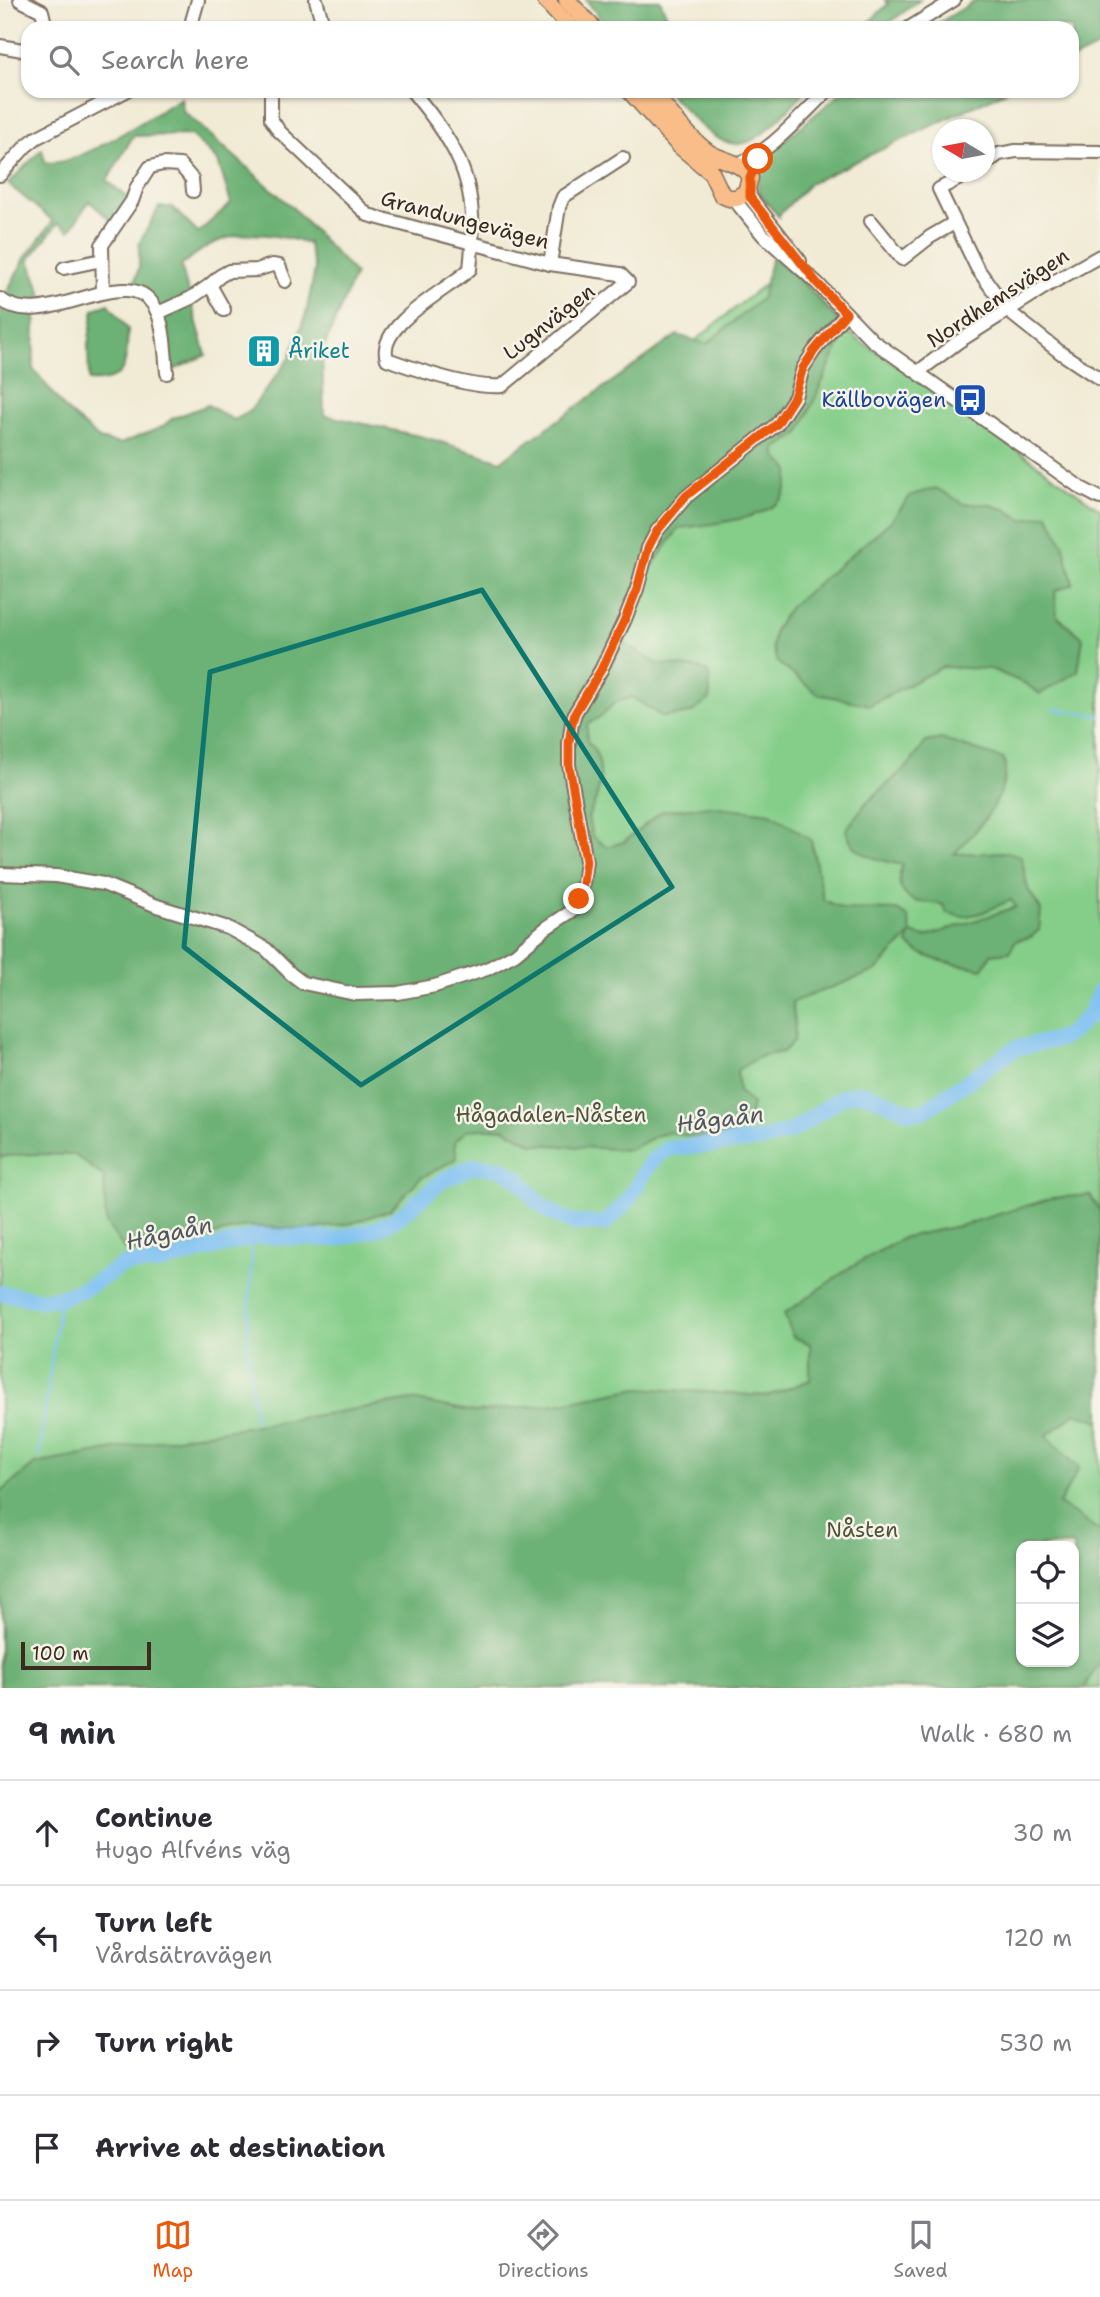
<!DOCTYPE html>
<meta charset="utf-8">
<style>
:root{--surface:#fff;--page:#f7f7f7;--text:#2b2b33;--muted:#7c7c81;--line:#e1e1e2;--accent:#ea580c}
body{margin:0;font-family:"Shantell Sans",sans-serif;background:var(--page);color:var(--text)}
.controls{position:absolute;right:21px;bottom:21px;display:grid;overflow:hidden;border-radius:14px;box-shadow:0 2px 5px #0004}
.controls button{width:63px;height:63px;display:grid;place-items:center;padding:0;border:0;border-bottom:2px solid var(--line);background:var(--surface);color:var(--text);font:35px sans-serif}
.compass{position:absolute;left:932px;top:119px;width:63px;height:63px;border-radius:50%;background:var(--surface);box-shadow:0 2px 5px #0004;rotate:280deg}
.scale{position:absolute;left:21px;bottom:18px;width:130px;box-sizing:border-box;padding-left:7px;border:4px solid #3b2a1e;border-top:0;font-size:19px;line-height:24px;white-space:nowrap;color:#3b2a1e;-webkit-text-stroke:5px #f7f3e8;paint-order:stroke}
.stop{position:absolute;width:21px;height:21px;margin:-16px;border:5px solid #ea580c;border-radius:50%;background:#fff}
.stop.end{background:#ea580c;border-color:#fff;box-shadow:0 2px 7px #0008}
.list{margin:0;padding:0;list-style:none}
h2{display:flex;justify-content:space-between;align-items:center;height:91px;margin:0;padding:0 28px;font-size:30px}
h2 small{font-size:23px;font-weight:400;color:var(--muted)}
.list li{display:grid;grid-template-columns:46px 1fr auto;gap:21px;align-items:center;box-sizing:border-box;height:105px;padding:0 28px;border-top:2px solid var(--line)}
.list b{display:block;font-size:26px;white-space:nowrap}
.list p{margin:0;font-size:23px;white-space:nowrap;color:var(--muted)}
.list em{font-size:23px;font-style:normal;color:var(--muted)}
.icon{flex:none;width:38px;height:38px;fill:none;stroke:currentColor;stroke-width:2;stroke-linecap:round;stroke-linejoin:round}
.map{position:relative;flex:none;width:1100px;height:1688px;overflow:hidden}
.search{position:absolute;background:var(--surface);box-shadow:0 2px 5px #0004;left:21px;right:21px;top:21px;height:77px;display:flex;align-items:center;gap:18px;box-sizing:border-box;padding:0 24px;border-radius:21px;color:var(--muted);font-size:26px}
.sheet{height:511px;background:var(--surface)}
nav{display:flex;justify-content:space-around;align-items:center;box-sizing:border-box;height:98px;border-top:2px solid var(--line);background:var(--surface);font-size:19px;color:var(--muted)}
nav a{display:grid;justify-items:center;gap:4px}
nav .on{color:var(--accent)}
.map>svg:first-child{display:block}
</style>
<div class="map">
<svg width="1100" height="1688" viewBox="0 0 1100 1688">
<rect width="100%" height="100%" fill="#f7f3e8"/>
<filter id="ink" filterUnits="userSpaceOnUse"><feTurbulence type="fractalNoise" baseFrequency=".0143" numOctaves="2"/><feDisplacementMap in="SourceGraphic" scale="14" xChannelSelector="R" yChannelSelector="G"/><feConvolveMatrix kernelMatrix="1 2 1 2 8 2 1 2 1" color-interpolation-filters="sRGB"/></filter>
<filter id="wash" filterUnits="userSpaceOnUse"><feTurbulence type="fractalNoise" baseFrequency=".00686" numOctaves="4" result="noise"/><feDisplacementMap in="SourceGraphic" scale="28" xChannelSelector="R" yChannelSelector="G"/><feGaussianBlur stdDeviation="1.57" result="paint"/><feColorMatrix in="noise" values="0 0 0 0 0 0 0 0 0 0 0 0 0 0 0 0 0 1.4 0 .05"/><feComposite in="paint" operator="in"/></filter>
<g filter="url(#wash)">
<rect width="100%" height="100%" fill="#f1ebd5"/>
<path fill="#85ce89" stroke="#607c54" stroke-width="2" fill-rule="evenodd" d="M 788,265 L 855,338 L 906,371 L 1100,509 L 1100,1688 L 0,1688 L 0,494 L 392,588 ZM 1021,1546 L 1074,1546 L 1074,1662 L 1021,1662 Z"/>
<g fill="#6cb175" stroke="#546e4a" stroke-width="2" fill-rule="evenodd">
<path d="M 586,0 L 660,0 L 666,14 L 678,28 L 608,28 Z"/>
<path d="M 885,0 L 920,0 L 882,28 L 867,28 L 865,26 L 888,4 Z"/>
<path d="M 977,0 L 1100,0 L 1100,46 L 1072,60 L 1072,28 L 930,28 Z"/>
<path d="M 667,91 L 741,91 L 754,94 L 759,91 L 803,91 L 802,95 C 787,110 768,134 748,142 C 718,154 685,109 667,91 Z"/>
<path d="M 843,91 L 1006,91 L 810,183 L 779,215 L 779,217 L 758,192 L 758,173 L 766,156 Z"/>
<path d="M 181,98 L 183,111 L 293,208 L 355,274 L 322,352 L 324,415 L 428,438 L 501,461 L 677,335 L 707,344 L 762,298 L 772,256 L 813,293 L 846,329 L 799,434 L 775,449 L 777,458 L 790,470 C 788,478 787,491 783,497 C 767,520 704,525 679,528 L 649,571 L 620,641 L 658,664 L 699,668 L 709,673 L 710,699 L 691,713 L 663,717 L 632,697 L 614,703 L 601,716 L 587,725 L 587,741 C 608,762 601,793 588,817 L 592,836 L 606,847 L 624,842 L 662,811 L 710,806 L 771,813 L 811,840 L 823,900 L 844,909 L 897,910 L 908,917 L 911,933 L 925,937 L 1016,907 L 1011,900 L 981,913 L 962,917 L 947,913 L 943,905 C 935,902 928,903 919,902 C 900,898 895,880 903,865 C 878,859 853,858 846,830 L 865,804 L 909,765 L 926,742 L 941,739 L 1004,759 C 1012,795 977,830 954,854 L 1006,852 L 1021,856 L 1028,889 L 1041,910 L 1039,930 L 1031,937 L 1015,941 L 1010,952 L 991,954 L 983,969 C 959,964 926,962 908,944 L 910,935 L 876,971 L 792,1002 L 795,1027 L 794,1041 L 783,1052 L 761,1056 L 737,1070 L 739,1092 L 752,1104 L 748,1122 L 730,1134 L 709,1137 L 686,1136 L 671,1132 L 655,1136 L 629,1150 L 533,1144 L 503,1128 L 467,1130 L 455,1141 L 456,1159 L 419,1179 L 390,1210 L 353,1223 L 309,1230 L 246,1226 L 149,1253 L 125,1250 L 106,1223 L 104,1177 L 75,1155 L 28,1154 L 0,1157 L 0,317 L 9,288 L 25,258 L 53,221 L 8,184 L 42,149 L 45,162 C 73,170 154,114 181,98 ZM 191,135 L 218,161 L 231,203 L 198,233 L 172,207 L 159,207 L 139,244 L 139,267 L 133,289 L 158,313 L 167,373 L 206,355 L 181,266 C 223,228 256,229 308,243 L 315,269 L 306,314 L 289,359 L 249,412 L 234,420 L 208,405 L 173,418 L 162,427 L 120,444 L 99,439 L 65,409 L 33,368 L 36,310 L 47,308 L 29,260 L 58,223 L 70,231 L 89,201 L 115,224 L 132,201 L 107,181 L 133,136 Z"/>
<path d="M 109,304 L 128,329 C 126,360 129,384 89,381 L 88,345 L 94,309 Z"/>
<path d="M 936,488 L 964,504 L 986,504 L 1005,509 L 1023,520 L 1048,514 L 1064,546 L 1073,584 L 1055,591 L 1057,616 L 1083,638 L 1078,671 L 1040,694 L 1026,684 L 991,669 L 942,667 L 870,705 L 818,694 L 777,662 L 772,646 L 775,629 L 790,607 L 891,521 L 911,495 Z"/>
<path d="M 1090,1195 L 1100,1211 L 1100,1421 L 1076,1413 L 1046,1436 L 1079,1468 L 1059,1504 L 1100,1531 L 1100,1662 L 1084,1688 L 0,1688 L 0,1493 L 35,1464 L 157,1441 L 412,1400 L 475,1412 L 557,1404 L 638,1388 L 768,1396 L 810,1380 L 810,1344 L 793,1337 L 784,1314 L 852,1266 L 905,1237 L 963,1225 L 1052,1198 ZM 1021,1546 L 1074,1546 L 1074,1662 L 1021,1662 Z"/>
</g>
<g fill="none" stroke-linecap="round" stroke-linejoin="round">
<g stroke="#7bbff2" stroke-width="2.5">
<path d="M 1053,709 L 1100,716"/>
<path d="M 253,1237 L 247,1348 L 255,1420"/>
<path d="M 39,1457 L 60,1298"/>
</g>
<path stroke="#7bbff2" stroke-width="16" d="M 0,1293 L 42,1300 L 60,1298 L 84,1289 L 125,1264 L 158,1263 L 257,1236 L 334,1239 L 374,1230 L 398,1218 L 443,1180 L 474,1166 L 501,1168 L 519,1179 L 535,1200 L 549,1211 L 573,1223 L 605,1224 L 627,1202 L 651,1162 L 666,1149 L 761,1140 L 778,1135 L 794,1130 L 840,1098 L 855,1093 L 867,1094 L 911,1112 L 924,1111 L 1016,1048 L 1060,1039 L 1072,1032 L 1089,1015 L 1100,991"/>
</g>
</g>
<g filter="url(#ink)">
<g fill="none" stroke-linecap="round" stroke-linejoin="round">
<g stroke="#7b6e5e" stroke-width="16">
<g id="minor">
<path d="M 20,0 L 42,11 L 46,28"/>
<path d="M 316,0 L 324,28"/>
<path d="M 190,28 L 198,0"/>
<path d="M 909,28 L 954,0"/>
<path d="M 0,46 L 28,51"/>
<path d="M 271,91 L 271,119 L 279,131 L 368,215 L 550,264 L 620,274 L 628,282 L 502,386 C 471,389 417,370 387,359 C 375,325 451,288 470,269 C 479,188 464,153 412,91"/>
<path d="M 735,164 C 765,159 804,112 827,91"/>
<path d="M 984,165 L 999,154 L 1016,151 L 1100,152"/>
<path d="M 972,172 L 939,189 L 977,268 L 1008,311 L 1061,353 L 1100,379"/>
<path d="M 0,175 L 26,146 L 36,138 L 126,91"/>
<path d="M 749,186 L 750,197 L 800,261"/>
<path d="M 729,198 L 737,203 L 763,235 L 817,283 L 873,341 L 1081,488 L 1100,498"/>
<path d="M 871,221 L 902,259 L 930,237 L 954,223"/>
<path d="M 550,264 L 559,207 L 563,197 L 623,158"/>
<path d="M 64,268 L 102,260"/>
<path d="M 210,285 L 220,276 L 229,271 L 257,270 L 272,265 L 279,266 L 285,281"/>
<path d="M 103,292 L 102,245 L 132,201 L 137,187 L 150,167 L 163,164 L 180,165 L 192,179 L 193,191"/>
<path d="M 0,299 C 46,336 134,251 158,314 C 165,331 165,355 167,373"/>
<path d="M 158,313 L 191,298 L 210,285 L 224,310"/>
<path d="M 918,372 L 958,342 L 1048,285 L 1100,256"/>
<path d="M 0,874 L 56,876 L 103,884 L 157,906 L 228,928 L 266,949 L 291,974 L 303,983 L 355,994 L 398,993 L 435,986 L 487,969 L 515,954 L 546,928 L 572,911 L 583,884 L 586,861 L 569,765 L 569,743 L 572,723 L 575,713 L 601,670 L 625,619 L 637,589 L 648,548 L 657,531 L 686,497 L 777,424 L 795,397 L 803,368 L 814,351 L 846,313"/>
</g>
</g>
<g stroke="#7b6e5e" stroke-width="19">
<g id="major">
<path d="M 545,0 L 571,28"/>
<path d="M 567,0 L 593,28"/>
<path d="M 630,91 L 680,146 L 711,172 L 722,195 L 729,198 L 737,198 L 746,192 L 750,178 C 743,161 723,162 709,153 C 688,138 668,110 651,91"/>
</g>
</g>
<use href="#minor" stroke="#fff" stroke-width="12"/>
<use href="#major" stroke="#f8bd89" stroke-width="16"/>
</g>
</g>
<g fill="none" stroke-linecap="round" stroke-linejoin="round" filter="url(#ink)">
<path stroke="#ea580c" stroke-width="9" d="M 579,899 L 583,884 L 586,861 L 569,765 L 569,743 L 572,723 L 575,713 L 601,670 L 625,619 L 637,589 L 648,548 L 657,531 L 686,496 L 777,424 L 794,397 L 803,368 L 814,351 L 846,313 L 817,283 L 750,197 L 750,178 L 758,159"/>
</g>
<path fill="none" stroke="#0f766e" stroke-width="5" stroke-linejoin="round" d="M 482,590 L 672,887 L 361,1085 L 184,947 L 210,672 Z"/>
<defs>
<g id="building-square" transform="scale(1.75)"><rect x="-9" y="-9" width="18" height="18" rx="4" fill="#0f9aa8" stroke="#f7f3e8"/><path d="M-4-6H4V6H1V3H-1V6H-4ZM-2.5-4.3h1.7v1.8h-1.7ZM.8-4.3h1.7v1.8H.8ZM-2.5-1h1.7V.8h-1.7ZM.8-1h1.7V.8H.8Z" fill="#fff"/></g>
<g id="bus-square" transform="scale(1.75)"><rect x="-9" y="-9" width="18" height="18" rx="4" fill="#1a4fb4" stroke="#f7f3e8"/><path d="M-5-6H5V4H4V6H2V4H-2V6H-4V4H-5ZM-3.5-4V0h7V-4ZM-3.5 1.2v1.5H-2V1.2ZM2 1.2v1.5H3.5V1.2Z" fill="#fff"/></g>
</defs>
<g fill-rule="evenodd">
<use href="#building-square" x="264" y="351"/>
<use href="#bus-square" x="970" y="400"/>
</g>
<g text-anchor="middle" dominant-baseline="central" stroke-width="5" stroke-linejoin="round" paint-order="stroke">
<g font-size="21" fill="#3b2a1e" stroke="#f7f3e8">
<text transform="translate(465 220) rotate(15)">Grandungevägen</text>
<text transform="translate(998 298) rotate(-33)">Nordhemsvägen</text>
<text transform="translate(549 322) rotate(-38)">Lugnvägen</text>
</g>
<g font-size="21" fill="#0d838f" stroke="#f7f3e8" text-anchor="start">
<text x="288" y="351">Åriket</text>
</g>
<g font-size="21" fill="#164399" stroke="#f7f3e8" text-anchor="end">
<text x="946" y="400">Källbovägen</text>
</g>
<g font-size="21" fill="#4e5339" stroke="#f7f3e8">
<text x="551" y="1115">Hågadalen-Nåsten</text>
<text x="862" y="1530">Nåsten</text>
</g>
<g font-size="23" font-style="italic" fill="#4e575e" stroke="#f7f3e8">
<text transform="translate(720 1119) rotate(-7)">Hågaån</text>
<text transform="translate(169 1233) rotate(-12)">Hågaån</text>
</g>
</g>
</svg>
<div class="controls">
<button><svg class="icon" aria-label="locate" viewBox="0 0 24 24"><circle cx="12" cy="12" r="6"/><path d="M12 2v4M12 18v4M2 12h4M18 12h4"/></svg></button>
<button><svg class="icon" aria-label="layers" viewBox="0 0 24 24"><path d="M12 4l9 5-9 5-9-5zM3 14l9 5 9-5"/></svg></button>
</div>
<svg class="compass" viewBox="-18 -18 36 36"><path d="M0-13l5 13h-10z" fill="#e53935"/><path d="M0 13l5-13h-10z" fill="#7c7c81"/></svg>
<div class="scale">100 m</div>
<div class="stop" style="left:758px;top:159px"></div>
<div class="stop end" style="left:579px;top:899px"></div>
<div class="search"><svg class="icon" aria-label="search" viewBox="0 0 24 24"><circle cx="10" cy="10" r="6"/><path d="M15 15l6 6"/></svg>Search here</div>
</div>
<section class="sheet">
<h2>9 min<small>Walk · 680 m</small></h2>
<ul class="list">
<li><svg class="icon" aria-label="ahead" viewBox="0 0 24 24"><path d="M12 20V5M6 11l6-6 6 6"/></svg><div><b>Continue</b><p>Hugo Alfvéns väg</p></div><em>30 m</em></li>
<li><svg class="icon" aria-label="left" viewBox="0 0 24 24"><path d="M17 20v-9H6M10 6l-5 5 5 5"/></svg><div><b>Turn left</b><p>Vårdsätravägen</p></div><em>120 m</em></li>
<li><svg class="icon" aria-label="right" viewBox="0 0 24 24"><path d="M7 20v-9h11M14 6l5 5-5 5"/></svg><div><b>Turn right</b></div><em>530 m</em></li>
<li><svg class="icon" aria-label="arrive" viewBox="0 0 24 24"><path d="M6 21V4h12l-3 4 3 4H6"/></svg><div><b>Arrive at destination</b></div></li>
</ul>
</section>
<nav>
<a class="on"><svg class="icon" aria-label="map" viewBox="0 0 24 24"><path d="M3 6l6-2 6 2 6-2v14l-6 2-6-2-6 2zM9 4v14M15 6v14"/></svg>Map</a>
<a><svg class="icon" aria-label="directions" viewBox="0 0 24 24"><path d="M12 3l9 9-9 9-9-9zM9 14v-3h6M13 9l2 2-2 2"/></svg>Directions</a>
<a><svg class="icon" aria-label="saved" viewBox="0 0 24 24"><path d="M7 4h10v16l-5-4-5 4z"/></svg>Saved</a>
</nav>
